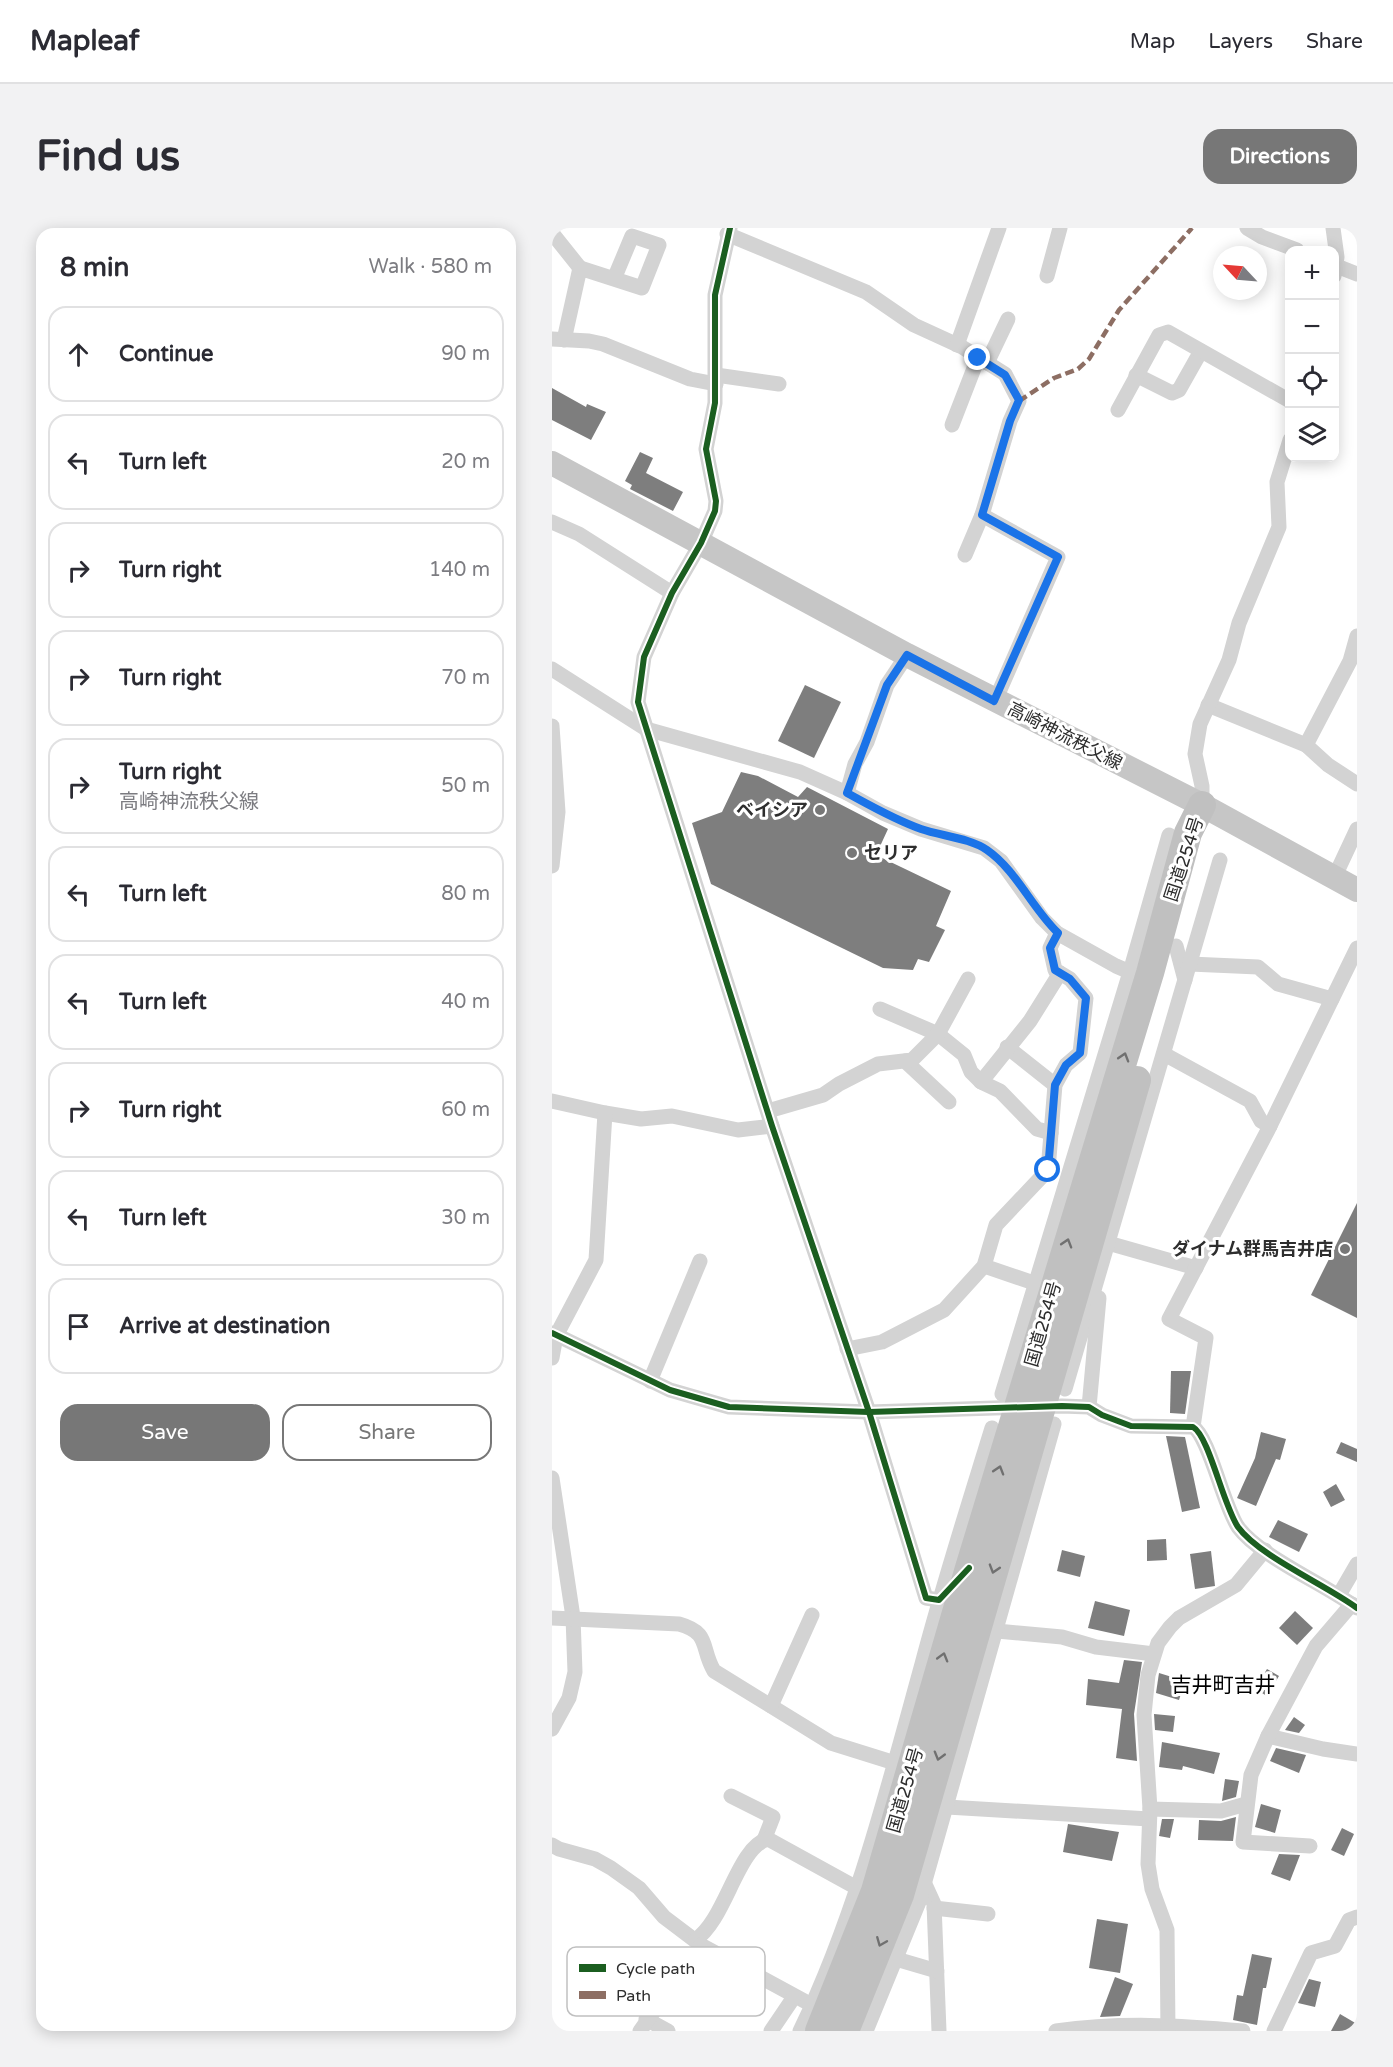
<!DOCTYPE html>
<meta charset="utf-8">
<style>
:root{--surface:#fff;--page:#f2f2f3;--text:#2b2b33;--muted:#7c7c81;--line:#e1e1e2;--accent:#777}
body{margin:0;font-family:"Varela Round","Noto Sans JP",sans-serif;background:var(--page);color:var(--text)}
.controls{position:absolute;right:18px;top:18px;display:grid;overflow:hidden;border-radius:12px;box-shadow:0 3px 15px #0003}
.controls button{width:54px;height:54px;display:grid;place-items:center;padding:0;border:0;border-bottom:2px solid var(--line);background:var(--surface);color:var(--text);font:30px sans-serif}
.compass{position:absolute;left:661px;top:18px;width:54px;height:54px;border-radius:50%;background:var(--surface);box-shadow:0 3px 15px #0003;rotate:296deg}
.stop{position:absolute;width:18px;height:18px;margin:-14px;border:4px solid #1a73e8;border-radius:50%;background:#fff}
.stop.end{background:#1a73e8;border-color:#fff;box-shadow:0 2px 6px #0008}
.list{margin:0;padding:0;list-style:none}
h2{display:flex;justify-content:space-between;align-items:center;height:78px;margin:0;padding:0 24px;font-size:26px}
h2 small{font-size:20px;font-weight:400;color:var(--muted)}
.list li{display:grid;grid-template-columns:39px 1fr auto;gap:18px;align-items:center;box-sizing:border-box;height:96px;margin:0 12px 12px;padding:0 12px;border:2px solid var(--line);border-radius:18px}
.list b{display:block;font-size:22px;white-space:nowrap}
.list p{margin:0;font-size:20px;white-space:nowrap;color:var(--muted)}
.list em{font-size:20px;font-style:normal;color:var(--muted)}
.actions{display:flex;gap:12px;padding:18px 24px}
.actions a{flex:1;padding:14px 0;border:2px solid var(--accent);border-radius:18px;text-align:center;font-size:21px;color:var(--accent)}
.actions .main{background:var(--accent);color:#fff}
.icon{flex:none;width:33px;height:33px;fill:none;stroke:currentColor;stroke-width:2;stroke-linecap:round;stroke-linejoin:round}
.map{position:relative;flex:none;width:805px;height:1803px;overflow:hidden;border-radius:18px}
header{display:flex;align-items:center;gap:36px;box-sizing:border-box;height:84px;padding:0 30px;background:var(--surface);border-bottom:2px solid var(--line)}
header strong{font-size:28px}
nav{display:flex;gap:33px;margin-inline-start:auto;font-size:21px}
.intro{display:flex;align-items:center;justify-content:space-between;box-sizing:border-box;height:144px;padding:0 36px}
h1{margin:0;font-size:42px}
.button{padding:15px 27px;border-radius:18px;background:var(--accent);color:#fff;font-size:21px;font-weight:700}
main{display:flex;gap:36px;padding:0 36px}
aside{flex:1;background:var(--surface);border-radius:18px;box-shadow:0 3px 15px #0003}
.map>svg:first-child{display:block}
</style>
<header>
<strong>Mapleaf</strong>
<nav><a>Map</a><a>Layers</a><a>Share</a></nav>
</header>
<div class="intro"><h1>Find us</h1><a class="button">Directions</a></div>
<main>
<aside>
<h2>8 min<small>Walk · 580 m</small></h2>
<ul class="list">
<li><svg class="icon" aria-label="ahead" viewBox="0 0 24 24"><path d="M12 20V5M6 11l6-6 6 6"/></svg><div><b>Continue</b></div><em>90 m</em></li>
<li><svg class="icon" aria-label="left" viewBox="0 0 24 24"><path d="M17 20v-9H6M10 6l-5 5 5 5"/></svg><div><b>Turn left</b></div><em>20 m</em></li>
<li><svg class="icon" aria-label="right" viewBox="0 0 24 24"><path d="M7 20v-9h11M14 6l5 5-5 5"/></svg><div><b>Turn right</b></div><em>140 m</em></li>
<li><svg class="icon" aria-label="right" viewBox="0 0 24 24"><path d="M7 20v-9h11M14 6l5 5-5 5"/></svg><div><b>Turn right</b></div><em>70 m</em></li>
<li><svg class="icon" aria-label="right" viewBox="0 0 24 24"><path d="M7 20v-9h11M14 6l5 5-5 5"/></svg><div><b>Turn right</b><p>高崎神流秩父線</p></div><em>50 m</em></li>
<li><svg class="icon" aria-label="left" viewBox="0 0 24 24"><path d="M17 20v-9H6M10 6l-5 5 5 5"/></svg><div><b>Turn left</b></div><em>80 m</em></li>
<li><svg class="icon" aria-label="left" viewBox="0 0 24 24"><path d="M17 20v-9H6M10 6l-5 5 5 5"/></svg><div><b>Turn left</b></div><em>40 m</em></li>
<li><svg class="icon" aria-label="right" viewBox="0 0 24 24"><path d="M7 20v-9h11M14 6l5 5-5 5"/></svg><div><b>Turn right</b></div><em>60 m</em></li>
<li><svg class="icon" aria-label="left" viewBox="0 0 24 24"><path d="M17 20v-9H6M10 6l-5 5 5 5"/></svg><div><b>Turn left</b></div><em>30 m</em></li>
<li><svg class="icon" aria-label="arrive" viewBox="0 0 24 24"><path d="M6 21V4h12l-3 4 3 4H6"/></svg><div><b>Arrive at destination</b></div></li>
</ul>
<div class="actions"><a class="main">Save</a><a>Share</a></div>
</aside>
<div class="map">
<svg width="805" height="1803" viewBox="0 0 805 1803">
<rect width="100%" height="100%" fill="#fff"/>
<g fill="#7e7e7e">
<path d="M 0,160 L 34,179 L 35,176 L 54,184 L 39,212 L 0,192 Z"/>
<path d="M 88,224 L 101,230 L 94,245 L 131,264 L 121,283 L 78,261 L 80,257 L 73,253 Z"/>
<path d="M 253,457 L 289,474 L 262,530 L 226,513 Z"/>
<path d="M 189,544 L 206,548 L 246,569 L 255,559 L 336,601 L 324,627 L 399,663 L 384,698 L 393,702 L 377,734 L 366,731 L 361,742 L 331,740 L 159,656 L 140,595 L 170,584 Z"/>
<path d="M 805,975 L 805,1090 L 759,1067 Z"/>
<path d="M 619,1143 L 639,1143 L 633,1186 L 618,1185 Z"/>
<path d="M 709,1204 L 734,1211 L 728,1232 L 724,1231 L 704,1278 L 685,1270 L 703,1230 Z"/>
<path d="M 614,1208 L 633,1209 L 648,1280 L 630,1284 Z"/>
<path d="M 789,1214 L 805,1221 L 805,1234 L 784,1225 Z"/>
<path d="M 784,1256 L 793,1272 L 779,1279 L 771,1264 Z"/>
<path d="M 726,1292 L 756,1306 L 747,1324 L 717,1309 Z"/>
<path d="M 614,1311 L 615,1332 L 595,1333 L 595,1312 Z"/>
<path d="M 510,1322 L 533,1328 L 528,1349 L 505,1343 Z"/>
<path d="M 659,1323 L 663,1358 L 643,1361 L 638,1326 Z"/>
<path d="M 543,1373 L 578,1382 L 572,1408 L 536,1400 Z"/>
<path d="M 743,1383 L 761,1400 L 745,1417 L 727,1400 Z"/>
<path d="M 572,1432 L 590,1434 L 582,1486 L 585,1533 L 564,1530 L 570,1481 L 534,1477 L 536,1451 L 567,1455 Z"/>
<path d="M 715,1441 L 727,1448 L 715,1468 L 703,1461 Z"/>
<path d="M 607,1445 L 633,1453 L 627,1472 L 604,1465 Z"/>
<path d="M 602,1486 L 623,1488 L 621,1504 L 603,1502 Z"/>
<path d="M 742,1489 L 753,1497 L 747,1505 L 733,1502 Z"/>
<path d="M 610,1514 L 668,1525 L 662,1546 L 631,1538 L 630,1542 L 607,1539 Z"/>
<path d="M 724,1520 L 754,1527 L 747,1545 L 718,1533 Z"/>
<path d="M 673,1551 L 687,1553 L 684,1569 L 670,1573 Z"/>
<path d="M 709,1576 L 729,1582 L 723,1605 L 703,1599 Z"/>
<path d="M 684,1589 L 681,1613 L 646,1612 L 647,1592 L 669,1593 Z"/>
<path d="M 610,1591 L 622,1591 L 618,1610 L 607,1608 Z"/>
<path d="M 516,1596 L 567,1604 L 560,1633 L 511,1624 Z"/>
<path d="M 790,1600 L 802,1606 L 792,1628 L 779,1622 Z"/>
<path d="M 727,1626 L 748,1627 L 738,1653 L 719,1646 Z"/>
<path d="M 545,1691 L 576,1696 L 568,1745 L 537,1740 Z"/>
<path d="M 700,1726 L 720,1730 L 714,1760 L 711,1760 L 705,1797 L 681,1792 L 685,1767 L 691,1768 Z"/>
<path d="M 563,1749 L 581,1756 L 568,1788 L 548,1789 Z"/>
<path d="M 757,1751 L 769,1754 L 763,1779 L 746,1775 Z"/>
<path d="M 788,1786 L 805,1796 L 805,1803 L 779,1803 Z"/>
</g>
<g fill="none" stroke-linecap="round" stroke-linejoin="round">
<g stroke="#d3d3d3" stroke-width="15">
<path d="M 178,0 L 163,67 L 163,175 L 154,221 L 164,273 L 163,283 L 149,315 L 120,365 L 92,429 L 86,474 L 220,898 L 317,1184 L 374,1370 L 387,1372 L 409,1348"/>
<path d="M 695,0 L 710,9 L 745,22"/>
<path d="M 781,0 L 785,29 L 782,48"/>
<path d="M 0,5 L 28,40"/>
<path d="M 175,6 L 314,64 L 362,97 L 410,119 L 453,146 L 467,173 L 458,193 L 430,287 L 413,327"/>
<path d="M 782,37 L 805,46"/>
<path d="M 495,48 L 508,0"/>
<path d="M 0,111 L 37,113 L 51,116 L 138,151 L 164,156"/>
<path d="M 12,112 L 28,40 L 90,60 L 107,17 L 80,8 L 62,51"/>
<path d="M 405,117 L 447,0"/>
<path d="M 435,135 L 456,91"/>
<path d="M 164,147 L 227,156"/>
<path d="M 584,147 L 620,165 L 627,162 L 649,123"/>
<path d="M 566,182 L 607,107 L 616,104 L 738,173"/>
<path d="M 400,197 L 426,130"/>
<path d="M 430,287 L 506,329 L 443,473"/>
<path d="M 0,294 L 27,306 L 120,365"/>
<path d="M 0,441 L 94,501 L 248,544 L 295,565 L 331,585 L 369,601 L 432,620 L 449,633 L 490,690 L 505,705 L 564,738 L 578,744 L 598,745"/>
<path d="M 656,477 L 754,517 L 776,537 L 805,556"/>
<path d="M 0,498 L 6,584 L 0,638"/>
<path d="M 754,517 L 798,433 L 805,408"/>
<path d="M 295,565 L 303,536 L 315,514 L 335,457 L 355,427"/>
<path d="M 650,577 L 650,558 L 643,526 L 648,496 L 677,432 L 687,395 L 727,299 L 725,254 L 738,212"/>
<path d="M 783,648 L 805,601"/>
<path d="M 624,718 L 633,752"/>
<path d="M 638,736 L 706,739 L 726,756 L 780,771"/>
<path d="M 328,781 L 386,806 L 412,827 L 419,844 L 429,854 L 448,863 L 485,901 L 499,905"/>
<path d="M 455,819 L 503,857"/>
<path d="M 612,826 L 698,873 L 709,893 L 718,898"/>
<path d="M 353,833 L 397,874"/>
<path d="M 429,854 L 478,793 L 508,745"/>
<path d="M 0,873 L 53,885 L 89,891 L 120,888 L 186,902 L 220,898"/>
<path d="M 216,883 L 271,867 L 287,856 L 326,836 L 360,832 L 386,806 L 416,751"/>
<path d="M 556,1015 L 644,1040"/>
<path d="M 432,1038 L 482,1055"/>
<path d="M 0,1105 L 118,1162 L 177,1179 L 317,1184 L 510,1178 L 537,1179 L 550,1187 L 579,1198 L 641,1199 C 657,1208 671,1277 686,1299 C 707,1328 774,1357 805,1380"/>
<path d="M 295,1121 L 330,1114 L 392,1082 L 432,1038 L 444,997 L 496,942 L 503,857 L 514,837 L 528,825 L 534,770 L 518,751 L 503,742 L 498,720 L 505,705"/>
<path d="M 0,1130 L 4,1108 L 44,1032 L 53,885"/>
<path d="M 98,1153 L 148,1033"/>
<path d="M 513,1161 L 668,632"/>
<path d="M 450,1166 L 578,744 L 617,607"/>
<path d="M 537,1179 L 547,1070 L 540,1068"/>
<path d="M 641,1199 L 654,1110 L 617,1091 L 716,902 L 805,720"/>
<path d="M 0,1250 L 21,1389 L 23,1444 L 17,1470 L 0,1501"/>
<path d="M 787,1367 L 805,1336"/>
<path d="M 0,1390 L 127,1396 C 159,1405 148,1419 162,1443 L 279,1515 L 343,1535"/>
<path d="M 445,1403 L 510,1409 L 544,1419 L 602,1426"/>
<path d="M 219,1478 L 260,1387"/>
<path d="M 716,1508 L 771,1521 L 805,1526"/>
<path d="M 179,1568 L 221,1589 L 212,1612"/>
<path d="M 395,1579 L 597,1591"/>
<path d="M 598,1581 L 669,1583 L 694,1576"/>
<path d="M 0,1617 L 7,1621 L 43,1631 L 59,1640 L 87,1660 L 112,1689 L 149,1717 L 269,1782"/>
<path d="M 758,1618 L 691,1614 L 699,1547 L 716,1508 L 764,1418 L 800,1376"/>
<path d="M 372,1654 L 382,1676 L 387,1803"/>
<path d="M 382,1680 L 436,1686"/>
<path d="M 143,1712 C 174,1692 185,1619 216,1611 L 305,1660"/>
<path d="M 344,1731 L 385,1743"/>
<path d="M 94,1791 L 116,1803"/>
<path d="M 88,1803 L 149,1717"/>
<path d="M 219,1803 L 242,1769"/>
<path d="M 248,1803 C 304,1687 336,1559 370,1436 C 391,1356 416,1278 440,1200"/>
<path d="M 314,1803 L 367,1674 L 502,1196"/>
<path d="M 504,1803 C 567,1794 628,1797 691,1803"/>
<path d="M 616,1803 L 615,1702 L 600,1661 L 596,1636 L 598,1581 L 592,1487 L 596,1447 L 606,1415 L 618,1399 L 627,1390 L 684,1357 L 713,1322"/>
<path d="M 722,1803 L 759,1725 L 783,1718 L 797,1692 L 805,1689"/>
</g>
<path stroke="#c6c6c6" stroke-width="24" d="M 0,235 L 355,427 L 650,577 L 805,662"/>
<g stroke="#c0c0c0" stroke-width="28">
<path d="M 267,1803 L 323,1663 L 417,1340 L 598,745 L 636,605 L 650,577"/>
<path d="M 293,1803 L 348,1667 L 585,852"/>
</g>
<path stroke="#8d6e63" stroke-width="4.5" stroke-dasharray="9 4.5" stroke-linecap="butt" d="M 467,173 L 502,150 L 526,141 L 537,131 L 567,82 L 640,0"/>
<g stroke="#fff" stroke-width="10">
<g id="cycleway">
<path d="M 178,0 L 163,67 L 163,175 L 154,221 L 164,273 L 163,283 L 149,315 L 120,365 L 92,429 L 86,474 L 220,898 L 317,1184 L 374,1370 L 387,1372 L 417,1340"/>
<path d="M 0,1105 L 118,1162 L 177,1179 L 317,1184 L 510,1178 L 537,1179 L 550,1187 L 579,1198 L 641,1199 C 657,1208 671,1277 686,1299 C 707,1328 774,1357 805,1380"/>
</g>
</g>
<use href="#cycleway" stroke="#1b5e20" stroke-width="6"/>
</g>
<defs><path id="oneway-chevron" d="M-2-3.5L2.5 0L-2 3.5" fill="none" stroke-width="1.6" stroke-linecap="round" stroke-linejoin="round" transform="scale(1.5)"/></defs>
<g stroke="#707070">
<use href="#oneway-chevron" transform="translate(572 829) rotate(-73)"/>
<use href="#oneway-chevron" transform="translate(515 1015) rotate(-73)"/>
<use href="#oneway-chevron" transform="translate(447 1242) rotate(-73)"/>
<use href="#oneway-chevron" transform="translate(442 1341) rotate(107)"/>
<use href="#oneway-chevron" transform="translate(391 1429) rotate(-74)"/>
<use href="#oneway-chevron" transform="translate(387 1528) rotate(106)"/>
<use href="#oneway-chevron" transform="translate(329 1714) rotate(112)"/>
</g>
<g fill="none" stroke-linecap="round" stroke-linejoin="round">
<path stroke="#1a73e8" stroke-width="8" d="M 426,130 L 453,147 L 467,172 L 458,193 L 430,287 L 506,329 L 442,473 L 355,427 L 335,457 L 295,565 C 319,578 343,592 369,601 C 389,608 418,610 435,622 C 464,642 480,680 506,705 L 498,720 L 503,742 L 518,751 L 534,770 L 528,825 L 514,837 L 503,857 L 496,942"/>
</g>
<g fill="#777" stroke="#fff" stroke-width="2">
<circle cx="268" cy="582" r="6"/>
<circle cx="300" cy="625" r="6"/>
<circle cx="793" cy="1021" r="6"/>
</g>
<g text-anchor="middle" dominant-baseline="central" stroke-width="6" stroke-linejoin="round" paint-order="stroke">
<g font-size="18" fill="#2e2e2e" stroke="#fff">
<text transform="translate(513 508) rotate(27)">高崎神流秩父線</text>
<text transform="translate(632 631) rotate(-72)">国道254号</text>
<text transform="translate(491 1096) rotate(-74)">国道254号</text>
<text transform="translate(353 1562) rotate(-74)">国道254号</text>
</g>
<g font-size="18" font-weight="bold" fill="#2e2e2e" stroke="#fff" text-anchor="end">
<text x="256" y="582">ベイシア</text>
<text x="312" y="625" text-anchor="start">セリア</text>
<text x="781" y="1021">ダイナム群馬吉井店</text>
</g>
<g font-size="21" fill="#000" stroke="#fff">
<text x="671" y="1457">吉井町吉井</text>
</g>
</g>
<rect x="15" y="1719" width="198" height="69" rx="9" fill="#fff" stroke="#c0c0c0" stroke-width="1.5"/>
<rect x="27" y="1736" width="27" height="8" fill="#1b5e20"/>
<rect x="27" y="1763" width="27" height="8" fill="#8d6e63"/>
<g font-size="16" fill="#2e2e2e">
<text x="64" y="1746">Cycle path</text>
<text x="64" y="1773">Path</text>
</g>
</svg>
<div class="controls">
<button>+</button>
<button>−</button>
<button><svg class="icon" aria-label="locate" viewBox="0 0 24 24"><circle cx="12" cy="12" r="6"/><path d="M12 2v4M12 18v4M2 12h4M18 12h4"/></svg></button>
<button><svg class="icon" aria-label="layers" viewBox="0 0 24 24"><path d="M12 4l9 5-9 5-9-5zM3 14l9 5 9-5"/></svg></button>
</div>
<svg class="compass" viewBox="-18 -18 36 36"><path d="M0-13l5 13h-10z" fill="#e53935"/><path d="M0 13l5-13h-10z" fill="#7c7c81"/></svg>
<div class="stop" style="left:496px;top:942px"></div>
<div class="stop end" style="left:426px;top:130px"></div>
</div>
</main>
